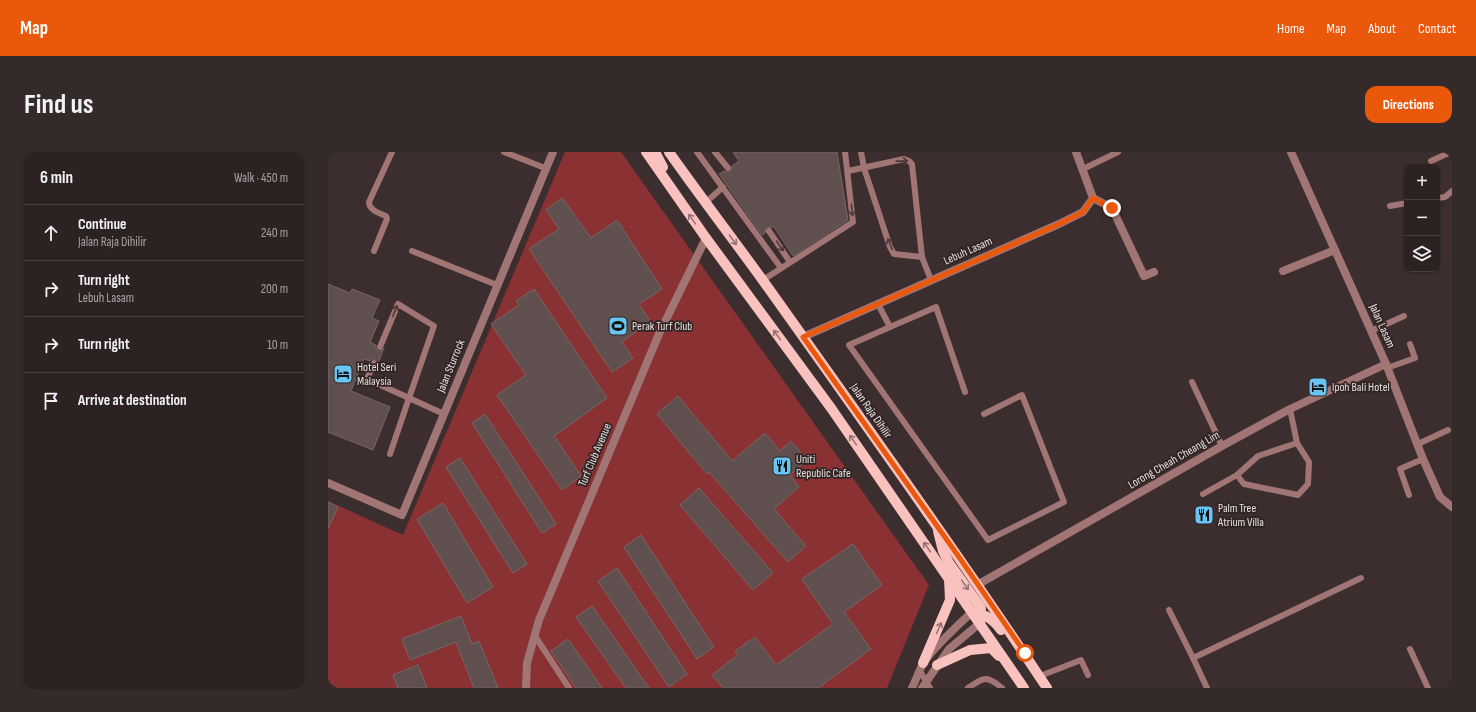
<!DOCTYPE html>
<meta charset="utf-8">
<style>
:root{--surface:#2d2222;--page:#352a2a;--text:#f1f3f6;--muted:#a7a4a5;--line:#483f40;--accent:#ea580c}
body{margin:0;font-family:"Sofia Sans Condensed",sans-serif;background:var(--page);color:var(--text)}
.controls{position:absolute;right:12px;top:12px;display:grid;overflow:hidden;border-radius:8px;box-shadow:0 1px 3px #0004}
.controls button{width:36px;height:36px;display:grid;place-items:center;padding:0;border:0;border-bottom:1px solid var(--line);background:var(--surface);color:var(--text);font:20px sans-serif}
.stop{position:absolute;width:12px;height:12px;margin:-9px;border:3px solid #ea580c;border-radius:50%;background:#fff}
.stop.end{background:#ea580c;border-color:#fff;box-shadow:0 1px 4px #0008}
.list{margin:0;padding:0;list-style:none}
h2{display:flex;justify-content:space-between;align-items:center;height:52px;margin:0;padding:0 16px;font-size:17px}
h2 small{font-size:13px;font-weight:400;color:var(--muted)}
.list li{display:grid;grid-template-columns:26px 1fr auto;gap:12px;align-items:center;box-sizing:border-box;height:56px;padding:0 16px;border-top:1px solid var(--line)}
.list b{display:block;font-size:15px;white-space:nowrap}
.list p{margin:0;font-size:13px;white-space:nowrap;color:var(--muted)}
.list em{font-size:13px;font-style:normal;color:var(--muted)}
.icon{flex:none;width:22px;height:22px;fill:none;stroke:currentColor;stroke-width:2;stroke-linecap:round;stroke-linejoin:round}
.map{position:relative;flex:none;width:1124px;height:536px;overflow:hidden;border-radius:12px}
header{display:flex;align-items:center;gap:24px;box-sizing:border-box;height:56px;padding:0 20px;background:var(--accent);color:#fff}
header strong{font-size:19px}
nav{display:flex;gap:22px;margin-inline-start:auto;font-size:14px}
.intro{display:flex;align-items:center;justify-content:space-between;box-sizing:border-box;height:96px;padding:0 24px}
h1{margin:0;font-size:28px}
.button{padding:10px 18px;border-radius:12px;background:var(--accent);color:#fff;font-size:14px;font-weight:700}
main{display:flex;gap:24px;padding:0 24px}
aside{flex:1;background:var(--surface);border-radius:12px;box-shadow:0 1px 3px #0004}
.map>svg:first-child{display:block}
</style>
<header>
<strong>Map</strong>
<nav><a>Home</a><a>Map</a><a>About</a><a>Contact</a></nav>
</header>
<div class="intro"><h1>Find us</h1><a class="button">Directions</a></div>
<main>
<aside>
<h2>6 min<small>Walk · 450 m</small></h2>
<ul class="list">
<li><svg class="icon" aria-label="ahead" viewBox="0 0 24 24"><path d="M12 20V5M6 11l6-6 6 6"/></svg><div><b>Continue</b><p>Jalan Raja Dihilir</p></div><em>240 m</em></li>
<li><svg class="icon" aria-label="right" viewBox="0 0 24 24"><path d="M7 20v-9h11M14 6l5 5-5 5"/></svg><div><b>Turn right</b><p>Lebuh Lasam</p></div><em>200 m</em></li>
<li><svg class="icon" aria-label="right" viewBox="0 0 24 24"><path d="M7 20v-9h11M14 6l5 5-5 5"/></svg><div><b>Turn right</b></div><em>10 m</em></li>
<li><svg class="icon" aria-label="arrive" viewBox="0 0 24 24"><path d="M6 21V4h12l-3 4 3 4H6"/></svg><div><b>Arrive at destination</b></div></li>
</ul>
</aside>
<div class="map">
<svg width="1124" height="536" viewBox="0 0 1124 536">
<rect width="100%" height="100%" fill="#3c2e2e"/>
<path fill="#8a3133" d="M 237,0 L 293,0 L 601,433 L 559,536 L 0,536 L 0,349 L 75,383 Z"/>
<g fill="#5f504f" stroke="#766766">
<path d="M 405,0 L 509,0 L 520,68 L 465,104 L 446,75 L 438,76 L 437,81 L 434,83 L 391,22 L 396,19 L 399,20 L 402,20 L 404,17 L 404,14 L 411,9 Z"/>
<path d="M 234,46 L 263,86 L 289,68 L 334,137 L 311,152 L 322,169 L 294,190 L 305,206 L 284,220 L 201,97 L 231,77 L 218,58 Z"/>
<path d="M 0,132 L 22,141 L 24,137 L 52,148 L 44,166 L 51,169 L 42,190 L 48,193 L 48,197 L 51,199 L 54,199 L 56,196 L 50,211 L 47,207 L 44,207 L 42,209 L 36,207 L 23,239 L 62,255 L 45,298 L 0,280 Z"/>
<path d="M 206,137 L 279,246 L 226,284 L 253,324 L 234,338 L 169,243 L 198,223 L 163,172 L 191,153 L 188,149 Z"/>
<path d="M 350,244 L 404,309 L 437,281 L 452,299 L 463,289 L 479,308 L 462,323 L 471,335 L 446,357 L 478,394 L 460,410 L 381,320 L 379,322 L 329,262 Z"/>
<path d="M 157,262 L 228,372 L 214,381 L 144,271 Z"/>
<path d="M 132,306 L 199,412 L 185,421 L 118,315 Z"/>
<path d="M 371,336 L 445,421 L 425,438 L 352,353 Z"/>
<path d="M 0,350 L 10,355 L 0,377 Z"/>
<path d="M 115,351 L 165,435 L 139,451 L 89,367 Z"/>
<path d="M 313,383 L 386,495 L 369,507 L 296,395 Z"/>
<path d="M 525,392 L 554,433 L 516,460 L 543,497 L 490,536 L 395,536 L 384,523 L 410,503 L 407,499 L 427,485 L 448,513 L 505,472 L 474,427 Z"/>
<path d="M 289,416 L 359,522 L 341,535 L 270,429 Z"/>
<path d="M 264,454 L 321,536 L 298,536 L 248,465 Z"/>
<path d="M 133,464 L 144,492 L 151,489 L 170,536 L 146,536 L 128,490 L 82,508 L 74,487 Z"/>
<path d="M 240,487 L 274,536 L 248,536 L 223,499 Z"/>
<path d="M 90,513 L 99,536 L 70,536 L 65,523 Z"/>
</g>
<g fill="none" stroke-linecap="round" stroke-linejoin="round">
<g stroke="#a17573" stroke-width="6">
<path d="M 176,0 L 217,16"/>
<path d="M 369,0 L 453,116"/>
<path d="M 387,0 L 400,16"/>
<path d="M 533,0 L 536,16 L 562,95 L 566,102 L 594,105"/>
<path d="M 1103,9 L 1123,0"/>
<path d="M 755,17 L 790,0"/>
<path d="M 520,19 L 576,7 L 581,9 L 584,12 L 594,105 L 603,128"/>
<path d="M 1109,46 L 1117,45 L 1124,39"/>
<path d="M 377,51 L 395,35"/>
<path d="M 1062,54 L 1079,51"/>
<path d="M 441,79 L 462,110"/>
<path d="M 46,99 L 59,67 L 58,64 C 51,61 41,58 41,50 L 64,0"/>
<path d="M 84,99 L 169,133"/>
<path d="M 435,128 L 525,70 L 517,0"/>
<path d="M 550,152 L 562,175 L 521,193 L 660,388 L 736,350 L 694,243 L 656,262"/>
<path d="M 562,175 L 608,155 L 637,240"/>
<path d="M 1043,179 L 1076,164"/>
<path d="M 46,211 L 39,227 L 81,246 L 106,174 L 70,152 L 52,195"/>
<path d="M 1059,216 L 1087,206 L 1082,192"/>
<path d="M 864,230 L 894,294"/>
<path d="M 1090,292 L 1120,278"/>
<path d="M 62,302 L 81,246 L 116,262"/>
<path d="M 909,323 L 916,332 L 970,343 L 980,332 L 981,310 L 969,291"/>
<path d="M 875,342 L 909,323 L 930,304 L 969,291 L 962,257"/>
<path d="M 1081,343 L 1072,317 L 1095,307"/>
<path d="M 841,458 L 865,506"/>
<path d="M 207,484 L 241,536"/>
<path d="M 1082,497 L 1100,536"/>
<path d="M 592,519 L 602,536"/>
<path d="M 712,524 L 753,508 L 760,523"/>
<path d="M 640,536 C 656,525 659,523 674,536"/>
<path d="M 879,536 L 865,506 L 1033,426"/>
</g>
<g stroke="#a17573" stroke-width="8">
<path d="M 963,0 L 1058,212 L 1095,307 L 1112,345 L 1124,355"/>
<path d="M 765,46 L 784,56 L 816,124 L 826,120"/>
<path d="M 955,119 L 1007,98"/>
<path d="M 475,185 L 731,72 L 755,60 L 765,46 L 748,0"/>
<path d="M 0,331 L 74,363 L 225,0"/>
<path d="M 649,433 L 894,294 L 962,257 L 1058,212"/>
<path d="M 198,536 L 199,511 L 211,468 L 331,182 L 378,86"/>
</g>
<g stroke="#a17573" stroke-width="8">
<path d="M 584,536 C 588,528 591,518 596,510 C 610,491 627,476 644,460"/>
<path d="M 594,536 L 621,497 L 652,471"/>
</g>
<g stroke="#f9c2bf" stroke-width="10">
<path d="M 318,0 L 378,86 L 503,256 L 696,536"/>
<path d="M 327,0 L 335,15"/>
<path d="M 341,0 C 372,44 405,87 436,130 C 532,265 628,399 719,536"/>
<path d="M 610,379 L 615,399 L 621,411 L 653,456 L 652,471"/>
<path d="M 648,461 C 659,463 667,469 673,478"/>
<path d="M 595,511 L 622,448 L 621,427"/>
<path d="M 609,513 L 642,498 L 663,496 L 671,504"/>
</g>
</g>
<defs><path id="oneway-shaft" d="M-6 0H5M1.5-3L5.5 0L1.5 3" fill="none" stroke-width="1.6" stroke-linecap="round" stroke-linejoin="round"/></defs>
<g stroke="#4d3838">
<use href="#oneway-shaft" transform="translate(574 9) rotate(-1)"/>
<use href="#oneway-shaft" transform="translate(524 58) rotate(84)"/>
<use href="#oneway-shaft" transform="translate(562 92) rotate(-112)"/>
<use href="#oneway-shaft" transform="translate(452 94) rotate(55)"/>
<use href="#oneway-shaft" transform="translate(67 159) rotate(-68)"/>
</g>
<g stroke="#957372">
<use href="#oneway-shaft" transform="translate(364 67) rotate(-125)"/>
<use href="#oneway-shaft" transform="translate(405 88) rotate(53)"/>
<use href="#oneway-shaft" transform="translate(449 183) rotate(-126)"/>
<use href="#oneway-shaft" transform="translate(525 288) rotate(-125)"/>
<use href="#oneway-shaft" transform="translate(599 395) rotate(-125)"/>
<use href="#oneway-shaft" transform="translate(637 433) rotate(55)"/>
<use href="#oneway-shaft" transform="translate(611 476) rotate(-67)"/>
</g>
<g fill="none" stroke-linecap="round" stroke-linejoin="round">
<path stroke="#ea580c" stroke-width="5" d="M 697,501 L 631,405 L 475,185 L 731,72 L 755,60 L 765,46 L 784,56"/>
</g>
<defs>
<g id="stadium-square" transform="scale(1)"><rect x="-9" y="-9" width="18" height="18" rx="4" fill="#69c4f1" stroke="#312424"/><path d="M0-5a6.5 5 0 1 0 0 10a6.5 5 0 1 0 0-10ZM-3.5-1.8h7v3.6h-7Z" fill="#111"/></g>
<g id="hotel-square" transform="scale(1)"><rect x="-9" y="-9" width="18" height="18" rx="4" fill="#69c4f1" stroke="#312424"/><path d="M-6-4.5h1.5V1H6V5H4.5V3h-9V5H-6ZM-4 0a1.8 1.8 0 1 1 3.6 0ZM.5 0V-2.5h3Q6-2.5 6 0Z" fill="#111"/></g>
<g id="restaurant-square" transform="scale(1)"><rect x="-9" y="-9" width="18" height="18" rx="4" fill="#69c4f1" stroke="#312424"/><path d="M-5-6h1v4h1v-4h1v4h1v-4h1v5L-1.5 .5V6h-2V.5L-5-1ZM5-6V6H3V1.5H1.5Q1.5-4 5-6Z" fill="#111"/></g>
</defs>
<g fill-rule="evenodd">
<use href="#stadium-square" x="290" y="174"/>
<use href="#hotel-square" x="15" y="222"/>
<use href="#hotel-square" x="990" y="235"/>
<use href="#restaurant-square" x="454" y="314"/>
<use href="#restaurant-square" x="876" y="363"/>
</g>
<g text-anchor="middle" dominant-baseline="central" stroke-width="3.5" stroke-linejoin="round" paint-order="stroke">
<g font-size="12" fill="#e9e0e0" stroke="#312424">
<text transform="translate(640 99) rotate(-24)">Lebuh Lasam</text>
<text transform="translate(1054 174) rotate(66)">Jalan Lasam</text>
<text transform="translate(123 214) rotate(-68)">Jalan Sturrock</text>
<text transform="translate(543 259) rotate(55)">Jalan Raja Dihilir</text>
<text transform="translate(267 303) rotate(-67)">Turf Club Avenue</text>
<text transform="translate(846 308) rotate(-30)">Lorong Cheah Cheang Lim</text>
</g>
<g font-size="12" fill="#e9e0e0" stroke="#312424" text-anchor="start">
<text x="304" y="174">Perak Turf Club</text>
<text x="29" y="215">Hotel Seri<tspan x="29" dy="14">Malaysia</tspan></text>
<text x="1004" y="235">Ipoh Bali Hotel</text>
<text x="468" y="307">Uniti<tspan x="468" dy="14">Republic Cafe</tspan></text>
<text x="890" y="356">Palm Tree<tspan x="890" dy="14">Atrium Villa</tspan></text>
</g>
</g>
</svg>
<div class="controls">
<button>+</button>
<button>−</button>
<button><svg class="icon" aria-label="layers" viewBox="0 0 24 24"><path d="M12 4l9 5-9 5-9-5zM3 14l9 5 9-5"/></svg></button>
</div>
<div class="stop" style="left:697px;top:501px"></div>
<div class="stop end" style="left:784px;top:56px"></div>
</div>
</main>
